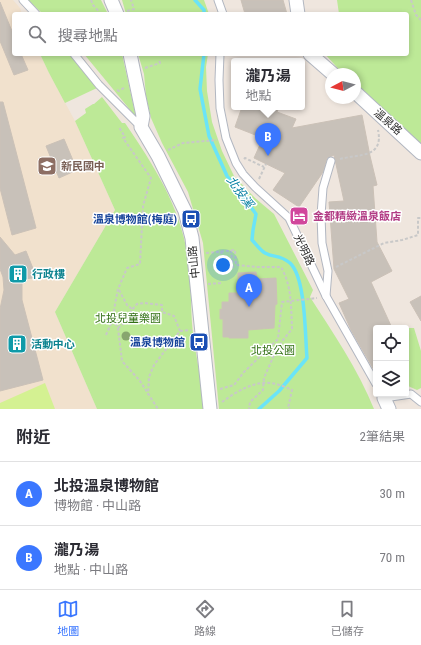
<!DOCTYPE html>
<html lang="zh-TW">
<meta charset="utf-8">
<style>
:root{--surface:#fff;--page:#f2f2f3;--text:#2b2b33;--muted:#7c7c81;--line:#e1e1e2;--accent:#3b77ff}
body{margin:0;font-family:"Roboto Condensed","Noto Sans TC",sans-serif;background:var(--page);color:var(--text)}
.controls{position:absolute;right:12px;bottom:12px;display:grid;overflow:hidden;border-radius:4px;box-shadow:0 2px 6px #0003}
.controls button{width:36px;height:36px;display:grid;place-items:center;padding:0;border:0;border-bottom:1px solid var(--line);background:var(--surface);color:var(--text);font:20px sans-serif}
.compass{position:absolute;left:325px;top:68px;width:36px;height:36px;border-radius:50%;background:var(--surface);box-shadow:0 2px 6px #0003;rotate:263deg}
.you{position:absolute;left:223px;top:265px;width:14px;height:14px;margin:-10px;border:3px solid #fff;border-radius:50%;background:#1a73e8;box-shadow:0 0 0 6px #1a73e833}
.badge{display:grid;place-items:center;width:26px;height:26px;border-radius:50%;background:var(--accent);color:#fff;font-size:13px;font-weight:700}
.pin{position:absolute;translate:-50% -33px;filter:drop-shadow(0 1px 2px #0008)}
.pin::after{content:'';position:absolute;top:21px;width:14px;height:12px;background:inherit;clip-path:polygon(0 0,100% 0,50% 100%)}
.popup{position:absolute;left:231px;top:58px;width:74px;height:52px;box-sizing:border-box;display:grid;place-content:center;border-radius:4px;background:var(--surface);filter:drop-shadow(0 1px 3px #0005);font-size:13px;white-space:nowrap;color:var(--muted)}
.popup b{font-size:15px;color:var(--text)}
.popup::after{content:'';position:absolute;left:50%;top:100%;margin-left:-8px;border:8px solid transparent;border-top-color:var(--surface)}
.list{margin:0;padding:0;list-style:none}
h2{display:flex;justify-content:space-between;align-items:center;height:52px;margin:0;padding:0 16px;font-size:17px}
h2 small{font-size:13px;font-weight:400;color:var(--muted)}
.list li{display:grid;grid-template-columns:26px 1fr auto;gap:12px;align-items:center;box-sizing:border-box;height:64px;padding:0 16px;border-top:1px solid var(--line)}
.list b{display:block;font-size:15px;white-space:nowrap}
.list p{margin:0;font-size:13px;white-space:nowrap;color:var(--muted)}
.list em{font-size:13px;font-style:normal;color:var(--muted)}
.icon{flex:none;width:22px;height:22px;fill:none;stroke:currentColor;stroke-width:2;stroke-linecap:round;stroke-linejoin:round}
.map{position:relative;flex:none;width:421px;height:409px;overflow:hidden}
.search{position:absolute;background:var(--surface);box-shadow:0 2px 6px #0003;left:12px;right:12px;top:12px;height:44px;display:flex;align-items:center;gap:10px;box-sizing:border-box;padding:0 14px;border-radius:4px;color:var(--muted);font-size:15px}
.sheet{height:180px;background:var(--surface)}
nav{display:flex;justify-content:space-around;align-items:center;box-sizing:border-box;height:56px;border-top:1px solid var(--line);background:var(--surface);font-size:11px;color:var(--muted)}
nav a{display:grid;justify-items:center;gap:2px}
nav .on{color:var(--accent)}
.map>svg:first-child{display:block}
</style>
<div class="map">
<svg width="421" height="409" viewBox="0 0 421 409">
<rect width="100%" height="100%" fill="#efe6de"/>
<path fill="#f1e1cd" d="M 0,0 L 13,0 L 20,8 L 22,14 L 14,14 L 14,54 L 40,54 L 49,73 L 75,121 L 115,210 L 55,312 L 97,409 L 0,409 Z"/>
<g fill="#bde997">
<path d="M 28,0 L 101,0 L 108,14 L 43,14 Z"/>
<path d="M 122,0 L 204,0 L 209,14 L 126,14 Z"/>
<path d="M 337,0 L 421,0 L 421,146 L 379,105 L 355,85 L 355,74 L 343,74 L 325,54 L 407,54 L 407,14 L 339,14 Z"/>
<path d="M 40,54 L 69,54 L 97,88 L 65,103 L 49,73 Z"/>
<path d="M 84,54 L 122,54 L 136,117 Z"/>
<path d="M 138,54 L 208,54 L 206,67 L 207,91 L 212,122 L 222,151 L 234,176 L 255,198 L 274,214 L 313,290 L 310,297 C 333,333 358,369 374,409 L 219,409 L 203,243 L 188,192 L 162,143 L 151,118 L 146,96 L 144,74 Z"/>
<path d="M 102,97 L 122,123 L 125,123 C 155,167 184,212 189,267 C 192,292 190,316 194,340 C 197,363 203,386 204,409 L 97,409 L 55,312 L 115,210 L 75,121 L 86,113 L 85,109 L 93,104 L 94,104 Z"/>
<path d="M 400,328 L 414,328 L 421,351 L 421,388 L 417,390 L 408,386 L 406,369 L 406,328 Z"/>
</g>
<path fill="#d4f192" d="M 45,383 L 55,409 L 0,409 L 0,403 Z"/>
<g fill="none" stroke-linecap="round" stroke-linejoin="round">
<g stroke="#6ae4f8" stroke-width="3.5">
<path d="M 195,0 L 204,10 L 204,14"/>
<path d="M 204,54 L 200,89 L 209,136 L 227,176 L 256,214 L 253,230 L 252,240 C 256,244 260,250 265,253 C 274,258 279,254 290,263 C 306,278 305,336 307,358 L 279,391 L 259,409"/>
</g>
</g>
<g fill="#c8c1b9" stroke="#cbc1b7">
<path d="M 241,0 L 283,0 L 287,14 L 245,14 Z"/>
<path d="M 0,2 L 14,36 L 14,54 L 21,54 L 28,70 L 14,75 L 0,41 Z"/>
<path d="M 0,102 L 3,102 L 36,228 L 12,235 L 0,188 Z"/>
<path d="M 242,107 L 279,107 L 277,112 L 296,119 L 292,128 L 362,115 L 370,156 L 377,185 L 373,186 L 377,242 L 392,271 L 371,282 L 392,328 L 376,328 L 376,368 L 374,370 L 351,330 L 339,303 L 349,299 L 334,269 L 329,202 L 344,201 L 334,155 L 327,158 L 323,172 L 299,207 L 273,190 L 285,173 L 254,158 L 263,138 L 235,127 Z"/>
<path d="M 64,139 L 77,170 L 59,178 L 46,146 Z"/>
<path d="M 0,237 L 15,255 L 26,251 L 34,271 L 34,278 L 22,279 L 22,300 L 43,380 L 0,391 L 0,309 L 4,290 L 3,277 L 0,269 Z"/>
<path d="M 256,272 L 257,279 L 276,278 L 277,304 L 275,305 L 274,328 L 248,330 L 248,338 L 229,338 L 229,337 L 223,337 L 223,319 L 220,319 L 220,309 L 222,310 L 222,302 L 229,302 L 229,293 L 238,293 L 238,273 Z"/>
<path d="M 421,296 L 421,321 L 410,302 Z"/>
</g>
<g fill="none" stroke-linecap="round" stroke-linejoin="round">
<g stroke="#b2b7c1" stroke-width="9">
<g id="service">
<path d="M 23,0 L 36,14"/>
<path d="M 218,0 L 223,14"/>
<path d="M 74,54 L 99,85 L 141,127"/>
<path d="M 220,54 L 219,80 L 220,108 L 226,138 L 236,163 L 243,174 L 255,187 L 289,218 L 326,296 L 376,384"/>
<path d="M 326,296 L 328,271 L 322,243 L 321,215 L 323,188 L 331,161"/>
<path d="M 383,396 L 384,398 L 411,394 L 421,402"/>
</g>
</g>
<g stroke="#b2b7c1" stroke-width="15">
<g id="minor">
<path d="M 111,0 L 117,14"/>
<path d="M 296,0 L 298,14"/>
<path d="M 130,54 L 143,116 L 141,127 L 158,156 L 185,211 L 192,238 L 210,409"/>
<path d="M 310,54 L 333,74"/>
<path d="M 355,92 L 421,153"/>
<path d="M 384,398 L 389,409"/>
</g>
</g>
<g stroke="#c8c8c8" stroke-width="2" stroke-dasharray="3 2" stroke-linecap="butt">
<path d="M 91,0 L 93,5 L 101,14"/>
<path d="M 411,0 L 416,15 L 421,20"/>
<path d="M 127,11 L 134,9 L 131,0"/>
<path d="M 145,68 L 160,63 L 159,60"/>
<path d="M 117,90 L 119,91 L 125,87"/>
<path d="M 168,150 L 183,143 L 217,140"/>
<path d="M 244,159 L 245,158 L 264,167"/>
<path d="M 340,159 C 359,154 384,158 378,130"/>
<path d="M 259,179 L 266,164"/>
<path d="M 231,250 L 233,269"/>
<path d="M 221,251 L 226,270"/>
<path d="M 206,253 L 235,250 L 236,265 L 257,267 L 281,267 C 292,286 291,307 292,329 L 283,340 L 274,355 L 264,378 L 263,390 L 250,402 L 249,409"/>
<path d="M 336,267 L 384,243 L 402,240 L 418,235 L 418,218 L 421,218"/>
<path d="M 208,284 L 221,283"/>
<path d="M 119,290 L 127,305 L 132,309"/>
<path d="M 113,319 L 118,328 L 122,361 L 140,381 L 158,409"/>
<path d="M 118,328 L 130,318 L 131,311 L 137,304 L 144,303 L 162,305 L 162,312 L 174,316 L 180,331 L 154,365 L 149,377 L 148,395"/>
<path d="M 180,331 L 191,330"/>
<path d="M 106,335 L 113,319 L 115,304 L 118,289 L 127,268 L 140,264 L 143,206 L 151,178 L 123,138 L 125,137 L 119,127"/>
<path d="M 220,389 L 234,385 L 244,372 L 278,339 L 282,302 L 317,298"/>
<path d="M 222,402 C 236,392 253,381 271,383 C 278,384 286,387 292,390 L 288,408 L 290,409"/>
</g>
<use href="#service" stroke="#fff" stroke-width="7"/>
<use href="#minor" stroke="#fff" stroke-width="13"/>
</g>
<circle fill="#88a66f" cx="126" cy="336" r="4.5"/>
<defs>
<g id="school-square" transform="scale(1)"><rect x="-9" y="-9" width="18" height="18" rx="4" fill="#8d6e63" stroke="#fff"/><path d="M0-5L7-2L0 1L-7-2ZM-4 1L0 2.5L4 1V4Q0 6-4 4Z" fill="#fff"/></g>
<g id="hotel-square" transform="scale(1)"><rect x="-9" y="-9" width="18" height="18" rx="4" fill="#d1479c" stroke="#fff"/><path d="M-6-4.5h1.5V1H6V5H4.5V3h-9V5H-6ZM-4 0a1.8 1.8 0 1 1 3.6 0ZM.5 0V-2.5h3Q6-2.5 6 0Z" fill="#fff"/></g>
<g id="bus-square" transform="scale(1)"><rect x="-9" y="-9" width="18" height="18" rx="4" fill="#1a4fb4" stroke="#fff"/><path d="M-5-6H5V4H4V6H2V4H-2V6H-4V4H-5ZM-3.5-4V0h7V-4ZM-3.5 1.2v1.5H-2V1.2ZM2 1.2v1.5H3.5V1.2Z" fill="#fff"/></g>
<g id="building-square" transform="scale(1)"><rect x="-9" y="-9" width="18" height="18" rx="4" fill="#0f9aa8" stroke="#fff"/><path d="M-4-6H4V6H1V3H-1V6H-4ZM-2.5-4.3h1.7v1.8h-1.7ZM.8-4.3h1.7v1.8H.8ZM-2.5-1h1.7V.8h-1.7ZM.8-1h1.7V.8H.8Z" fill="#fff"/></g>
</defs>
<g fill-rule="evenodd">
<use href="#school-square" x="47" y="166"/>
<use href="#hotel-square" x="299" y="216"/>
<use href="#bus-square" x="191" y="219"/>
<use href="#building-square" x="18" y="274"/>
<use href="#bus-square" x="199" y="342"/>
<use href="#building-square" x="17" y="344"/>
</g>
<g text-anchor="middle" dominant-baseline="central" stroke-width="3" stroke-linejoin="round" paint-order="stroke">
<g font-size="11" fill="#2d2d2d" stroke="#fff">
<text transform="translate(388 122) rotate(41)">溫泉路</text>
<text transform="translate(304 250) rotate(65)">光明路</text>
<text transform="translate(194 262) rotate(-96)">中山路</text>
</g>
<g font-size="11" font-weight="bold" fill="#785e54" stroke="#fff" text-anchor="start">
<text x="61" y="166">新民國中</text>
</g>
<g font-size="11" font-weight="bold" fill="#b23c85" stroke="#fff" text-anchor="start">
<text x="313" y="216">金都精緻溫泉飯店</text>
</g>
<g font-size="11" font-weight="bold" fill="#164399" stroke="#fff" text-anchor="end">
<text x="177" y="219">溫泉博物館(梅庭)</text>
<text x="185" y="342">溫泉博物館</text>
</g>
<g font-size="11" font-weight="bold" fill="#0d838f" stroke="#fff" text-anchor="start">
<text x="32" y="274">行政樓</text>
<text x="31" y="344">活動中心</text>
</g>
<g font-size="11" fill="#337115" stroke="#fff">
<text x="128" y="318">北投兒童樂園</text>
<text x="273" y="350">北投公園</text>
</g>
<g font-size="12" font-style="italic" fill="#047fa2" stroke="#fff">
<text transform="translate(240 192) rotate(54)">北投溪</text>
</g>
</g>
</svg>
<div class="controls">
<button><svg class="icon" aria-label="locate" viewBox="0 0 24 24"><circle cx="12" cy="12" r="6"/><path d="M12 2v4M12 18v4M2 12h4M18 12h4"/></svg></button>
<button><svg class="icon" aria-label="layers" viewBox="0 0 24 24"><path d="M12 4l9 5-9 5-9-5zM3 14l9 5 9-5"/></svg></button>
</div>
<svg class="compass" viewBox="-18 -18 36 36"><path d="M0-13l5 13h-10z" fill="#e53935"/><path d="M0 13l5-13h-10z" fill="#7c7c81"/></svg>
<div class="you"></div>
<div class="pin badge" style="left:249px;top:307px">A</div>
<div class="pin badge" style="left:268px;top:156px">B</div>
<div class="popup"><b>瀧乃湯</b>地點</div>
<div class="search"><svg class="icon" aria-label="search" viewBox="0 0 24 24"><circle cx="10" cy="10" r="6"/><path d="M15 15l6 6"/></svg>搜尋地點</div>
</div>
<section class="sheet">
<h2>附近<small>2筆結果</small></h2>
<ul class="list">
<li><span class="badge">A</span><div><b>北投溫泉博物館</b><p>博物館 · 中山路</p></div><em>30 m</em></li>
<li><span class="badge">B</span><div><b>瀧乃湯</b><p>地點 · 中山路</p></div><em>70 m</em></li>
</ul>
</section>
<nav>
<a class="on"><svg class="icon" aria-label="map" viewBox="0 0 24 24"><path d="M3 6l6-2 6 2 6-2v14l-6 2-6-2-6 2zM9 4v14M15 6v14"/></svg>地圖</a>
<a><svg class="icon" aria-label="directions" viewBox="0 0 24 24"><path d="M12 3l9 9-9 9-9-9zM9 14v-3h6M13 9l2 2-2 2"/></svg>路線</a>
<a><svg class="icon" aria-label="saved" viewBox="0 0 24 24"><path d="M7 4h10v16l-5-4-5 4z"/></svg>已儲存</a>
</nav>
